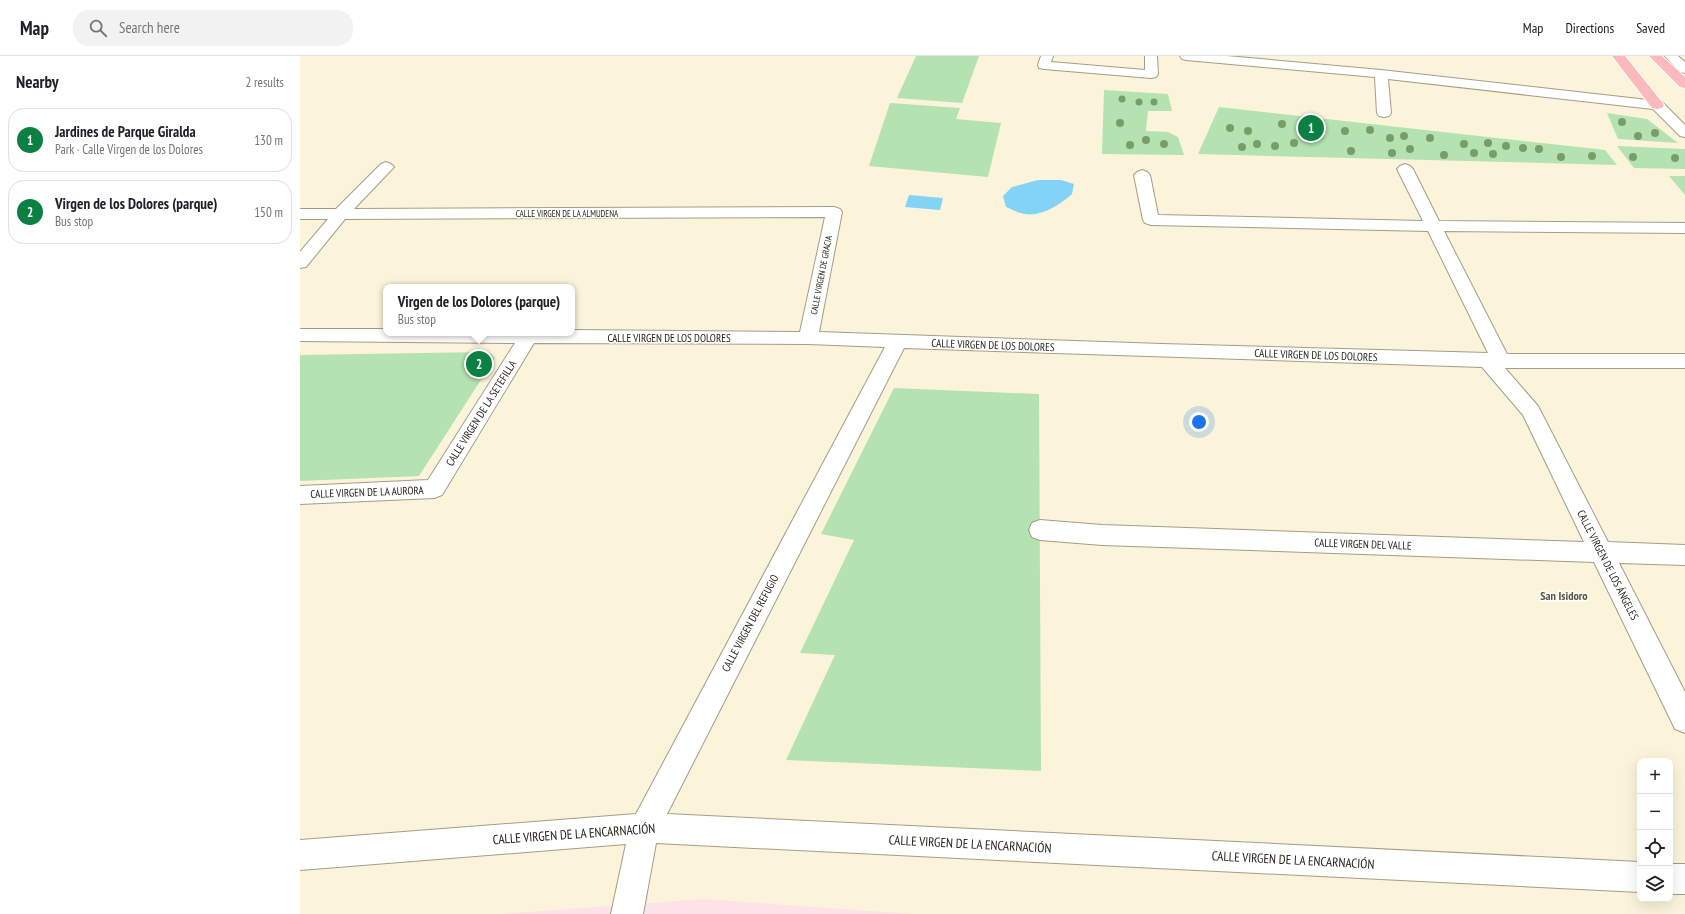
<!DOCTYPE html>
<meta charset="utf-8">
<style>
:root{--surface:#fff;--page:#f2f2f2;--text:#202124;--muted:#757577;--line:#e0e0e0;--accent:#0b8043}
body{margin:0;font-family:"PT Sans Narrow",sans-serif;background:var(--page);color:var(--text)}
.controls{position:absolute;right:12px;bottom:12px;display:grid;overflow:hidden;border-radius:8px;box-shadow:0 4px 16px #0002}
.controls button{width:36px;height:36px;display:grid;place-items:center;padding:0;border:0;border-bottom:1px solid var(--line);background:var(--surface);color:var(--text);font:20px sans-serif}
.you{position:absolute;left:899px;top:366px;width:14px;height:14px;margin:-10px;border:3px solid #fff;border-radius:50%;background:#1a73e8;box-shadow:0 0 0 6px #1a73e833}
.badge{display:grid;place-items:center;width:26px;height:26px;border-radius:50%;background:var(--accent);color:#fff;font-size:13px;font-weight:700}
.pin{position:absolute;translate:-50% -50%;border:2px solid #fff;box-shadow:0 1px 4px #0006}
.popup{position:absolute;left:83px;top:228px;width:192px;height:52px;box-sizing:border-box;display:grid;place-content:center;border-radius:8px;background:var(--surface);filter:drop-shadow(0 1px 3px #0005);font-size:13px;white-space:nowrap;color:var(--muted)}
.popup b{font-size:15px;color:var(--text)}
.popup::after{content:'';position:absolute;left:50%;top:100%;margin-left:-8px;border:8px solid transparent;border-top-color:var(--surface)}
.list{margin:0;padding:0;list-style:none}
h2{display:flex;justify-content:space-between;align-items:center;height:52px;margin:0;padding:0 16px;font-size:17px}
h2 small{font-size:13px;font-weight:400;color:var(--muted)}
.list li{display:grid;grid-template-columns:26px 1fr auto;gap:12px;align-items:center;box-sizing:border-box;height:64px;margin:0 8px 8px;padding:0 8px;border:1px solid var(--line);border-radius:16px}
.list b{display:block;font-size:15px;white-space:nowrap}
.list p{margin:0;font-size:13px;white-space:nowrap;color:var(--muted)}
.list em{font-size:13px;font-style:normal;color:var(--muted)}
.icon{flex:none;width:22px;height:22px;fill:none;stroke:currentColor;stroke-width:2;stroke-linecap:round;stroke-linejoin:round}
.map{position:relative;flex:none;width:1385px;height:858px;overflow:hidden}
header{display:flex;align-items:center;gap:24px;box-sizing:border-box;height:56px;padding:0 20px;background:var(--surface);border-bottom:1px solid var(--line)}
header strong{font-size:19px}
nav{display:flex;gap:22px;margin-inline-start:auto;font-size:14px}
.search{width:280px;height:36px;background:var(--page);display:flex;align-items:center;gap:10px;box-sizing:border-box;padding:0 14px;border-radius:16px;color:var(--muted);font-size:15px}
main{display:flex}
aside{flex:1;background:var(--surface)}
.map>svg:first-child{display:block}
</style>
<header>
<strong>Map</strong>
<div class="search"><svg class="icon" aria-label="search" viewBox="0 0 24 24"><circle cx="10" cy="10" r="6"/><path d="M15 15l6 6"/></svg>Search here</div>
<nav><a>Map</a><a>Directions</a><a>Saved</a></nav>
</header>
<main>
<aside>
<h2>Nearby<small>2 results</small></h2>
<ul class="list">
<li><span class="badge">1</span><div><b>Jardines de Parque Giralda</b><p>Park · Calle Virgen de los Dolores</p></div><em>130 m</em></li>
<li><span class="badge">2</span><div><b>Virgen de los Dolores (parque)</b><p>Bus stop</p></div><em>150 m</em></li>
</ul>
</aside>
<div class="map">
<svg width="1385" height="858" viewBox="0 0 1385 858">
<rect width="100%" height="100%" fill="#fbf4da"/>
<path fill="#fde2e8" d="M 404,843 L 611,858 L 202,858 Z"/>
<g fill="#b4e2b0">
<path d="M 616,0 L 679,0 L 662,47 L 597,42 Z"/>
<path d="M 804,34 L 868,38 L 872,55 L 848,55 L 846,75 L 868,76 L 878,81 L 884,99 L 802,98 Z"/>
<path d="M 590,47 L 660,52 L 656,63 L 701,67 L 688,121 L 569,110 Z"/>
<path d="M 919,51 L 1305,94 L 1317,109 L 898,98 Z"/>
<path d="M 1307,57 L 1347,63 L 1378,87 L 1318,83 Z"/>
<path d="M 1317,90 L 1385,93 L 1385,113 L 1334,112 Z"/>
<path d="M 1369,120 L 1385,120 L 1385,139 Z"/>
<path d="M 186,296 L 192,298 L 195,302 L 119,420 L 0,425 L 0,299 Z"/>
<path d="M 594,332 L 739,338 L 741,715 L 486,704 L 535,599 L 500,597 L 554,484 L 521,478 Z"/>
</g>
<g fill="#83d3f7">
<path d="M 738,124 L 761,124 L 774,128 L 772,138 C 760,149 738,163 721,157 C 716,156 711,153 706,151 L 703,140 L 712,131 Z"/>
<path d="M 609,139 L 643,142 L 640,154 L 605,151 Z"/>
</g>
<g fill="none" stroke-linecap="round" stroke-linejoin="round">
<g stroke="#a49d85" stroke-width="2">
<g id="minor">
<path d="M 741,0 L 753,0 L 751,6 L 845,14 L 845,0 L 857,0 L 858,18 L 856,21 L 851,22 L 744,13 L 739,12 L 738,9 Z"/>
<path d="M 880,0 L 927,0 L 1081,14 L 1357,45 L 1362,46 L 1385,69 L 1385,81 L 1380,80 L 1353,53 L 1088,23 L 1091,57 L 1089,60 L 1084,61 L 1079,60 L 1077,57 L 1075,21 L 886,4 L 882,3 Z"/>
<path d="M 1365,0 L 1378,0 L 1385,6 L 1385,17 L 1380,16 Z"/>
<path d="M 86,106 L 91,108 L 94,111 L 54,153 L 534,151 L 540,153 L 542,156 L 519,276 L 862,288 L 1188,297 L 1128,175 L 851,169 L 845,167 L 843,164 L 834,119 L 837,116 L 842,114 L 847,116 L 850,119 L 858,159 L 1123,165 L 1097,113 L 1100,110 L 1105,108 L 1110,110 L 1113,113 L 1139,165 L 1385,167 L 1385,177 L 1144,175 L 1207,298 L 1385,298 L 1385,312 L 1205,312 L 1238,350 L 1308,486 L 1385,489 L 1385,509 L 1319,507 L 1385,636 L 1385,677 L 1375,673 L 1294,506 L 802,489 L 740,484 L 732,481 L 729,474 L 732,467 L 740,464 L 802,469 L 1284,486 L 1223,359 L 1182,311 L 604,292 L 367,758 L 1340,806 L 1340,836 L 356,787 L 343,858 L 311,858 L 326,788 L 0,814 L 0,784 L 336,758 L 585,291 L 508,288 L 234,287 L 142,439 L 134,442 L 0,448 L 0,430 L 128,424 L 215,287 L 0,285 L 0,273 L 86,273 L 86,277 L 272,277 L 272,274 L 500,276 L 525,161 L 45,163 L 6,211 L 0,212 L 0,196 L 28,163 L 0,163 L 0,153 L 36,153 L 81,108 Z"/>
<rect x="1370" y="808" width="15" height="30"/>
</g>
</g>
<g stroke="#fff" stroke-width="2">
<g id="major">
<path d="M 1312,0 L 1325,0 L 1362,46 L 1364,49 L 1362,52 L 1357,53 L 1352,52 Z"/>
<path d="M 1349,0 L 1362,0 L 1385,21 L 1385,32 L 1380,31 Z"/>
</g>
</g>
<use href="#minor" fill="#fff" fill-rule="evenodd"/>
<use href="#major" fill="#fab9bc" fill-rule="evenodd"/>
</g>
<g fill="#789d69">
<circle cx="822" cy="43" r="3.5"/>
<circle cx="839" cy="46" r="3.5"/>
<circle cx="854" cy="46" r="3.5"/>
<circle cx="1322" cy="66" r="4"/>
<circle cx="820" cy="67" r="4"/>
<circle cx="982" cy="68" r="4"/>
<circle cx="1006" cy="70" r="4"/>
<circle cx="930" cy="72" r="4"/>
<circle cx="1022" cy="72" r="4"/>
<circle cx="1070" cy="74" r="4"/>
<circle cx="948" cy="75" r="4"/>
<circle cx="1045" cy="75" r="4"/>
<circle cx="1355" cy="77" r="4"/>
<circle cx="1104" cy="80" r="4"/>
<circle cx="1338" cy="80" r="4"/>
<circle cx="1090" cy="82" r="4"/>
<circle cx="1130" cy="82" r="4"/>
<circle cx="846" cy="84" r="4"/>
<circle cx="994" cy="87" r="4"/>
<circle cx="1188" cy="87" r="4"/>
<circle cx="864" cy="88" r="4"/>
<circle cx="957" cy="88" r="4"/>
<circle cx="1164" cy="88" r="4"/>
<circle cx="830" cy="89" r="4"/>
<circle cx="975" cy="90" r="4"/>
<circle cx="1206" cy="90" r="4"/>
<circle cx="942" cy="91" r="4"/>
<circle cx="1223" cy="92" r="4"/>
<circle cx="1110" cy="93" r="4"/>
<circle cx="1239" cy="93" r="4"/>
<circle cx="1051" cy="95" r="4"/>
<circle cx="1092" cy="97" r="4"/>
<circle cx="1174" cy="97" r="4"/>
<circle cx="1193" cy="98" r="4"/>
<circle cx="1144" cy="99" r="4"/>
<circle cx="1292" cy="100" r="4"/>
<circle cx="1261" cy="101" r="4"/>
<circle cx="1333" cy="101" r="4"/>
<circle cx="1375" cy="102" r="4"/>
</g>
<g text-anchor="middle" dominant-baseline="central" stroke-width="3" stroke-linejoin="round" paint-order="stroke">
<g font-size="9" fill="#27241a" stroke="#fff">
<text x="267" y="157">CALLE VIRGEN DE LA ALMUDENA</text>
<text transform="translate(521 219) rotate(-79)">CALLE VIRGEN DE GRACIA</text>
</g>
<g font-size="11" fill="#27241a" stroke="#fff">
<text x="369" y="282">CALLE VIRGEN DE LOS DOLORES</text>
<text transform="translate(693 289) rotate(2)">CALLE VIRGEN DE LOS DOLORES</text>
<text transform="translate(1016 299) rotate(2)">CALLE VIRGEN DE LOS DOLORES</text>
<text transform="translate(181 357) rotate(-58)">CALLE VIRGEN DE LA SETEFILLA</text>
<text transform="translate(67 436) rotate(-2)">CALLE VIRGEN DE LA AURORA</text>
<text transform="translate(1063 488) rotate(2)">CALLE VIRGEN DEL VALLE</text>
<text transform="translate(1308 509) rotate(63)">CALLE VIRGEN DE LOS ÁNGELES</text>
<text transform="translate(450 567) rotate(-62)">CALLE VIRGEN DEL REFUGIO</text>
</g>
<g font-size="12" font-weight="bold" fill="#5a533d" stroke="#fff">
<text x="1264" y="539">San Isidoro</text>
</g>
<g font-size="13" fill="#27241a" stroke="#fff">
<text transform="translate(274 778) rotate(-4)">CALLE VIRGEN DE LA ENCARNACIÓN</text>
<text transform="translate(670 788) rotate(3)">CALLE VIRGEN DE LA ENCARNACIÓN</text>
<text transform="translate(993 804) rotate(3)">CALLE VIRGEN DE LA ENCARNACIÓN</text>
</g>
</g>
</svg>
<div class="controls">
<button>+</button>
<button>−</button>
<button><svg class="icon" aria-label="locate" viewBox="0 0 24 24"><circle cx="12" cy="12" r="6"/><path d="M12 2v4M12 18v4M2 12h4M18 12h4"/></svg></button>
<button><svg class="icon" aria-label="layers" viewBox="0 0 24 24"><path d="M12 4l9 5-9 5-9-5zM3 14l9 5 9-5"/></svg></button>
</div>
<div class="you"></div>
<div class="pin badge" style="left:1011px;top:72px">1</div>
<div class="pin badge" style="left:179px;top:308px">2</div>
<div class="popup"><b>Virgen de los Dolores (parque)</b>Bus stop</div>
</div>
</main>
